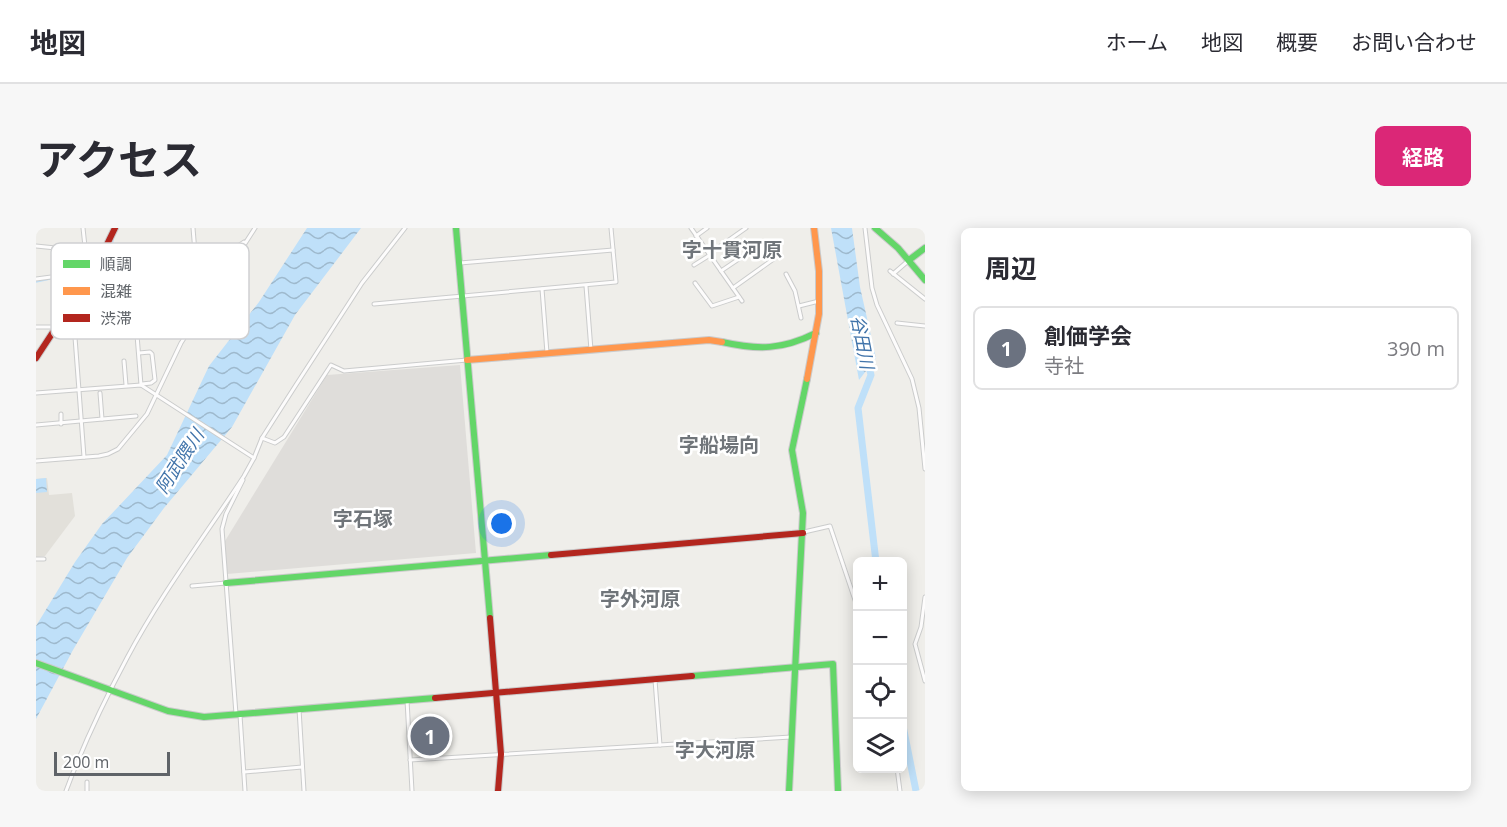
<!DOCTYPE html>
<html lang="ja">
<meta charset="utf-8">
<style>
:root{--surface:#fff;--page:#f7f7f7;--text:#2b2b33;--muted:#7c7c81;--line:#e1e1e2;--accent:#db2777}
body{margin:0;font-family:"Open Sans","Noto Sans JP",sans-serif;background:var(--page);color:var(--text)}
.controls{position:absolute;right:18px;bottom:18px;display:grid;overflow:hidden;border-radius:9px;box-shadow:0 3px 15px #0003}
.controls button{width:54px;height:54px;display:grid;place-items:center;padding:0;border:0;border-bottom:2px solid var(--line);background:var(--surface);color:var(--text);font:30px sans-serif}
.scale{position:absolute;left:18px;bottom:15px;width:116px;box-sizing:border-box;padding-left:6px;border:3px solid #5f6368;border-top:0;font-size:16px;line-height:21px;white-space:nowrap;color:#5f6368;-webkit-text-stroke:4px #fff;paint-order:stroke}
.you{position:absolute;left:466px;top:296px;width:21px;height:21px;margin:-15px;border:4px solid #fff;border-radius:50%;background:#1a73e8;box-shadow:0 0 0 9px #1a73e833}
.badge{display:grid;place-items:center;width:39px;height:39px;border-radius:50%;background:var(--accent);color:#fff;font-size:20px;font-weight:700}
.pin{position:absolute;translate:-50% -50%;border:3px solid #fff;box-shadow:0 2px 6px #0006}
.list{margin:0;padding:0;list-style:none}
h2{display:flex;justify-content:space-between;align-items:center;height:78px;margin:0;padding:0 24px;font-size:26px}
h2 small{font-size:20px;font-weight:400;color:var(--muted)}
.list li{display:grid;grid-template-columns:39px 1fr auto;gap:18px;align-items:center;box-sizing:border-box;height:84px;margin:0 12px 12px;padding:0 12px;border:2px solid var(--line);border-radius:9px}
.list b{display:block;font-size:22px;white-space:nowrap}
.list p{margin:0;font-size:20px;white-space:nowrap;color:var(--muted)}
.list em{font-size:20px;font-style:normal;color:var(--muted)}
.icon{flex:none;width:33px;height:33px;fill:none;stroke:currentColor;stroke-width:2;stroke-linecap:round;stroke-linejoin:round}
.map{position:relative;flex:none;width:889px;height:563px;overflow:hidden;border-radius:9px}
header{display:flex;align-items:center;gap:36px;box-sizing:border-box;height:84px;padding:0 30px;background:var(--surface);border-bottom:2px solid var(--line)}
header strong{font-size:28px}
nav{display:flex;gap:33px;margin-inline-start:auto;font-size:21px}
.intro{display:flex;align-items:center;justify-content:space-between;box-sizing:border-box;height:144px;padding:0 36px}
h1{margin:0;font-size:42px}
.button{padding:15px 27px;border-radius:9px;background:var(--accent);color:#fff;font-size:21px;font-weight:700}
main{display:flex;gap:36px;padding:0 36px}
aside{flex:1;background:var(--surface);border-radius:9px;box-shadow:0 3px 15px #0003}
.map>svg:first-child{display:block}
</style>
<header>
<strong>地図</strong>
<nav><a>ホーム</a><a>地図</a><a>概要</a><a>お問い合わせ</a></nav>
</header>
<div class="intro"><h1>アクセス</h1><a class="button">経路</a></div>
<main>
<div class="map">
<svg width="889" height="563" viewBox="0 0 889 563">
<defs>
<pattern id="water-waves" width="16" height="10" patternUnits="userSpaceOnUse" patternTransform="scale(1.5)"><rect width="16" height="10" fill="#bfe0f9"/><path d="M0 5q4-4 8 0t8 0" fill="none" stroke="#9eb9cd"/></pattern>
</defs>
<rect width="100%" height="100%" fill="#efeeea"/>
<path fill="#dfddda" d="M 424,137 L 440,325 L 191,346 L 189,313 L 291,147 Z"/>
<path fill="#e2e0da" d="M 11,250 L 13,267 L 36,265 L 39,288 L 9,328 L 0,329 L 0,251 Z"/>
<g fill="url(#water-waves)">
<path d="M 271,0 L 325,0 L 259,87 L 196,199 L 128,280 L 91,330 L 37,422 L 0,491 L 0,398 L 39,334 L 66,296 L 131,227 L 173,138 L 223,74 Z"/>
<path d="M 795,0 L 816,0 L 824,59 L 840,130 L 823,152 Z"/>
<path d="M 10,250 L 11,264 L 0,265 L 0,251 Z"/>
</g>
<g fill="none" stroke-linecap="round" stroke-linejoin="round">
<g stroke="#bfe0f9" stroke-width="1.5">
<path d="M 48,49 L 57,50 L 63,41 L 82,34 L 76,10"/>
<path d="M 21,50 L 35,48"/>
<path d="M 0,54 L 14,51"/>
</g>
<g stroke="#bfe0f9" stroke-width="7">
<path d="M 831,130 L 835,147 L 822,180 L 840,334"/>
<path d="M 866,493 L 880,563"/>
</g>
<g stroke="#cbcccc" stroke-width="5">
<g id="street">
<path d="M 47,0 L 51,37 L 57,43"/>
<path d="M 157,0 L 163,73 L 162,85"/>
<path d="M 655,0 L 706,73"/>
<path d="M 829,0 L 836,60 L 841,77 L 876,151 L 883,180 L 889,241"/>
<path d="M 660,8 L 671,0"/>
<path d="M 654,15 L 662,10"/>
<path d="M 0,18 L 49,23"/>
<path d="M 673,26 L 710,0"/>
<path d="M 91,28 L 97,57 L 105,157"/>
<path d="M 424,35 L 577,22"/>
<path d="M 61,37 L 66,38 L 96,26 L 202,18 L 208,14"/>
<path d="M 658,37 L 674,27"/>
<path d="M 685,43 L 725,16"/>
<path d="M 854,43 L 889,71"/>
<path d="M 750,46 L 759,63 L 765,90"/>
<path d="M 857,46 L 872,33"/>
<path d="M 0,51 L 30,47 L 54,47"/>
<path d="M 659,55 L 676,78 L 703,69"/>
<path d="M 97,57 L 153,87"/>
<path d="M 550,58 L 555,122"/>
<path d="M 697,60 L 739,30"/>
<path d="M 506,61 L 511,125"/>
<path d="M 338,76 L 580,54 L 575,0"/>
<path d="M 763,78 L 783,73"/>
<path d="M 27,89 L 38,96 L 163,87"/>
<path d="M 861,95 L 889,98"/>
<path d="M 38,96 L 48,229"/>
<path d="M 0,99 L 19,99"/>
<path d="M 103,125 L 114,124 L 116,126 L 119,152 L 115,155 L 106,156"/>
<path d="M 88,133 L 90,157"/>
<path d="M 0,165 L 105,157 L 218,230"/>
<path d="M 64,165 L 66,191"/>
<path d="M 25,186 L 25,196"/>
<path d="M 0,197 L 100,188"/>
<path d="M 226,210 L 239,215 L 248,209 L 295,137 L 308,143 L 431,132"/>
<path d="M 0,233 L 63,228 L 72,226 L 82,221 L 111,186 L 145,115 L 219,0"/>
<path d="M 768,304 L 794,298 L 822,381"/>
<path d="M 0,331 L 8,331"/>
<path d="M 156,358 L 190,355"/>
<path d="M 889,369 L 885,399 L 879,416 L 889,453"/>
<path d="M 619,452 L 624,517"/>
<path d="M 371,472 L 376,563"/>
<path d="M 263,481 L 268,563"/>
<path d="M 200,486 L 186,301 L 190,286 L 207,252"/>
<path d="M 204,487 L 209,563"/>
<path d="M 374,532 L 755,509"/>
<path d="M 861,540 L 864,563"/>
<path d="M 208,544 L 266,539"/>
<path d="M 51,554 L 51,563"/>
<path d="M 30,563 C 47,517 68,473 91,430 C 125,366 169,308 208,248 L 218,230 L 226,210 L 258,160 L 326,55 L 369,0"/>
</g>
</g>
<g stroke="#cacacb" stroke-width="8">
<g id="fast">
<path d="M 420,0 L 454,390"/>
<path d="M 839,0 L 862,20 L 889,52"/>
<path d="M 873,32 L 889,20"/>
<path d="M 686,114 C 722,122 746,122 780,105"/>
<path d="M 190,355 L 515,327"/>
<path d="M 0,435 L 132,483 L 168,489 L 399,470"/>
<path d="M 656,448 L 797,436 L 802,563"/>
<path d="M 753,563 L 767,285 L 756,222 L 771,151"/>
</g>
</g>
<g stroke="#cacacb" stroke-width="8">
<g id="slow">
<path d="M 431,132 L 673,112 L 686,114"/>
<path d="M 771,151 L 783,86 L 783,43 L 778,0"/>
</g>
</g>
<g stroke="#cacacb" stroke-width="8">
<g id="jam">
<path d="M 0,130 L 61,37 L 79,0"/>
<path d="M 515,327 L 767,305"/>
<path d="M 454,390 L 465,526 L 462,563"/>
<path d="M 399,470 L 656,448"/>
</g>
</g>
<use href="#street" stroke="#fdfcfc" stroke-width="3"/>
<use href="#fast" stroke="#63d668" stroke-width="6"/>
<use href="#slow" stroke="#ff974d" stroke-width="6"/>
<use href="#jam" stroke="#b3261e" stroke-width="6"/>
</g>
<g text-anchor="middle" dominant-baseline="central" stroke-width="5" stroke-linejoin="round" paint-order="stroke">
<g font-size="18" font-style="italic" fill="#4174aa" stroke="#fff">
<text transform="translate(827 114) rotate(79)">谷田川</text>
<text transform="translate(143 233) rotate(-57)">阿武隈川</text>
</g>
<g font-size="20" font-weight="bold" fill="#70757a" stroke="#fff">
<text x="696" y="21">字十貫河原</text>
<text x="683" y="216">字船場向</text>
<text x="327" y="290">字石塚</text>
<text x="604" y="370">字外河原</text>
<text x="679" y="521">字大河原</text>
</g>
</g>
<rect x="15" y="15" width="198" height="96" rx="9" fill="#fff" stroke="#cfd0d2" stroke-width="1.5"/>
<rect x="27" y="32" width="27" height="8" fill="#63d668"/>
<rect x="27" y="59" width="27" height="8" fill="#ff974d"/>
<rect x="27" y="86" width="27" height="8" fill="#b3261e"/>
<g font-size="16" fill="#5f6368">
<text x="64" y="42">順調</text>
<text x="64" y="69">混雑</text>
<text x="64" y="96">渋滞</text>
</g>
</svg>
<div class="controls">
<button>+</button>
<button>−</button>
<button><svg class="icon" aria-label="locate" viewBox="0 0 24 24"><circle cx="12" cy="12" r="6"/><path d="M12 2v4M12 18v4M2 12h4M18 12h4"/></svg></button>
<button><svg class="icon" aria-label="layers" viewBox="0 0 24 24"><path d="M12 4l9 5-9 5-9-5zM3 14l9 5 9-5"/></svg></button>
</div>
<div class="scale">200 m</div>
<div class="you"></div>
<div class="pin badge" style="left:394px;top:508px;background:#6b7280">1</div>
</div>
<aside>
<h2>周辺<small></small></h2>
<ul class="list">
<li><span class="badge" style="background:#6b7280">1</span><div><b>創価学会</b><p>寺社</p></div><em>390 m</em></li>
</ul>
</aside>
</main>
